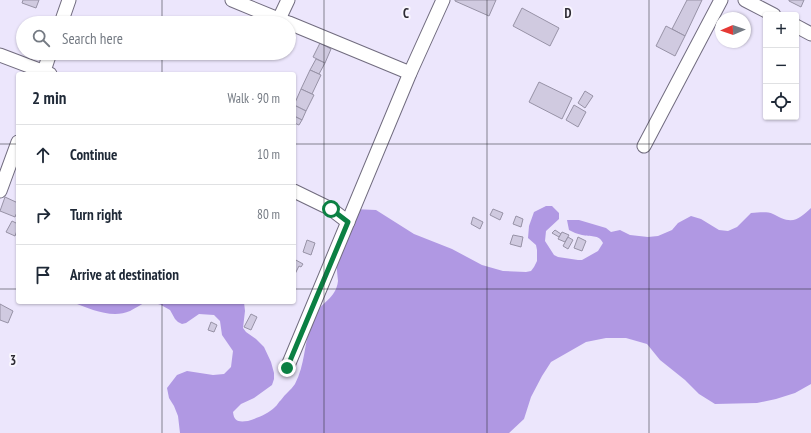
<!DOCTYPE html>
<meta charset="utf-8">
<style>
:root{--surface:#fff;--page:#f6f6f7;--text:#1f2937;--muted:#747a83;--line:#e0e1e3}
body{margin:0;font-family:"PT Sans Narrow",sans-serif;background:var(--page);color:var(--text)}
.controls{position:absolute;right:12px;top:12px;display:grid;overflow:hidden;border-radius:4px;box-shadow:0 1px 3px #0004}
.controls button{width:36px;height:36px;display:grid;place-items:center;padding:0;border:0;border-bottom:1px solid var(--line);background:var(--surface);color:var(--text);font:20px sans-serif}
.compass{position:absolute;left:715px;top:12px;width:36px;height:36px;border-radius:50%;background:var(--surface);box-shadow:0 1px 3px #0004;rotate:268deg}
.stop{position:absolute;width:12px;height:12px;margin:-9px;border:3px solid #0b8043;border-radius:50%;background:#fff}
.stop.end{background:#0b8043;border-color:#fff;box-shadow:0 1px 4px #0008}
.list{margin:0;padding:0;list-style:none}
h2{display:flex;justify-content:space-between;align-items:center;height:52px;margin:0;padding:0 16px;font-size:17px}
h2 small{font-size:13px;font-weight:400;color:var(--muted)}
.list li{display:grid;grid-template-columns:26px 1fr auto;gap:12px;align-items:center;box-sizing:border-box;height:60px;padding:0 16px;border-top:1px solid var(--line)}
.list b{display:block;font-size:15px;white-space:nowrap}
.list em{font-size:13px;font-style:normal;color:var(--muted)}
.icon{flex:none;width:22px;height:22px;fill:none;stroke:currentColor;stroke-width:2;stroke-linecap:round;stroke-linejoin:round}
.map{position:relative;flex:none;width:811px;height:433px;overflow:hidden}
.search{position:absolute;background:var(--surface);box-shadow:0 1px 3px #0004;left:16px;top:16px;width:280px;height:44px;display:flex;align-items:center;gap:10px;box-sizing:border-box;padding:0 14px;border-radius:22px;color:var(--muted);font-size:15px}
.panel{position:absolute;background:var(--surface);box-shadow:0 1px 3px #0004;left:16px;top:72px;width:280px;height:232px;border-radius:4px}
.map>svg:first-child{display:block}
</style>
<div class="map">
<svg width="811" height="433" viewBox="0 0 811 433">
<rect width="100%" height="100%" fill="#ece6fc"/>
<g fill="#b098e3">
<path d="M 546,206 L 552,206 L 559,213 L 559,219 L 546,231 L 545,241 L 554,255 L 558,257 L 578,260 L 582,260 L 598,251 L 603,243 C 599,234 590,237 582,235 C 577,234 573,232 569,230 L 567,220 L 579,220 L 606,228 L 611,232 L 620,230 L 630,235 L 648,237 L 658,236 L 672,230 L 678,223 L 691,216 L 701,219 L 719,230 L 728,231 L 737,227 L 751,213 C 758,213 766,211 773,214 C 776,215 778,217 781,218 C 795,224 801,217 811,208 L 811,384 L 795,393 L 776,399 L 757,403 L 715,404 L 699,394 L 685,380 L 660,360 L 647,344 L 626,338 L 606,338 L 586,342 L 551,362 L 542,376 L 531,397 L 524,419 L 509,433 L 180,433 L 178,416 L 174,406 L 169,398 L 167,388 L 177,375 L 187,371 L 213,375 L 224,374 L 231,367 L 233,351 L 222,335 L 220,321 L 214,315 L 199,314 L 186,323 L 182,324 L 178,322 L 175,319 L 170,310 L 161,305 L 152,302 L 244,302 L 245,311 L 243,328 L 246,332 L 256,339 L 264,347 L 271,362 L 274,373 L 274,379 L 272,385 L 254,398 L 241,404 L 233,412 C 234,422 239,422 248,421 C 257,418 268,414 275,407 C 278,405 278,402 281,400 C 285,394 291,390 295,384 C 305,365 304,344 311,324 C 312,322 312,318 314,316 C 321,302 336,299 338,281 L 334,240 L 353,209 L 376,210 L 414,234 L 452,249 L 482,265 L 503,271 L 526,272 L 531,271 L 534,267 L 537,261 L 537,250 L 536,245 L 528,238 L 529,226 L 534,212 Z"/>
<path d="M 72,302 L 147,302 C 141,304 136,308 130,311 C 112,319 90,309 72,302 Z"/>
</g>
<g fill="#d0cae0" stroke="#9792a6">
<path d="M 23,0 L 39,0 L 36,8 L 22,3 Z"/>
<path d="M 455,0 L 496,0 L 489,16 L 455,1 Z"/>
<path d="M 687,0 L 702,0 L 685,36 L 672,29 Z"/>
<path d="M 789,0 L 804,0 L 801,7 L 789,1 Z"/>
<path d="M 522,8 L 559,28 L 550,46 L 513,26 Z"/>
<path d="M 666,26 L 685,36 L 675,56 L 656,46 Z"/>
<path d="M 320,43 L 331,49 L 325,63 L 313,57 Z"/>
<path d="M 316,59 L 325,63 L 319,74 L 310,70 Z"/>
<path d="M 310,70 L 321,75 L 312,94 L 301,89 Z"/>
<path d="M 539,82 L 572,98 L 562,119 L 529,102 Z"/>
<path d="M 301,89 L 314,95 L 306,111 L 294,105 Z"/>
<path d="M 585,91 L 593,96 L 585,108 L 578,103 Z"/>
<path d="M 294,105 L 306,111 L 302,120 L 294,116 Z"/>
<path d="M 574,105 L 586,112 L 578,127 L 566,120 Z"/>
<path d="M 294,116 L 302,120 L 299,125 L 294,123 Z"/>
<path d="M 5,197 L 18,203 L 18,210 L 15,217 L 0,211 Z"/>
<path d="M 493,209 L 503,213 L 500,220 L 490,215 Z"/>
<path d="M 516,216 L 523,219 L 521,227 L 513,224 Z"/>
<path d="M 473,217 L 483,222 L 480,229 L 471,224 Z"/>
<path d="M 12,221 L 18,224 L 18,228 L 15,236 L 6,232 Z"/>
<path d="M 555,230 L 561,234 L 559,237 L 552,233 Z"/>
<path d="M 562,232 L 569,235 L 565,242 L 558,239 Z"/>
<path d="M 513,235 L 523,237 L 521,247 L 510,244 Z"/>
<path d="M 568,237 L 573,240 L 568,249 L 563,246 Z"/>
<path d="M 578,237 L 586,241 L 582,251 L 574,248 Z"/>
<path d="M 307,240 L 315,243 L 311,255 L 303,252 Z"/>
<path d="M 294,259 L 303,264 L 301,267 L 299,266 L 294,276 Z"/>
<path d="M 0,304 L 13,311 L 8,323 L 0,320 Z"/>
<path d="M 251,314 L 257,317 L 251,330 L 244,327 Z"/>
<path d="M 211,322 L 217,325 L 214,332 L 208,330 Z"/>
</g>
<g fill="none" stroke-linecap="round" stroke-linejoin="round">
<g stroke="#716c7f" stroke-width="15">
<g id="street">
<path d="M 232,0 L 288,23"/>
<path d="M 745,0 L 774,15"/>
<path d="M 279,19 L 288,0"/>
<path d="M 61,23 L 69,0"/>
<path d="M 289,23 L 410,73"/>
<path d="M 796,26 L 811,34"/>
<path d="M 0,55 L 50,74"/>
<path d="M 43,74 L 50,53"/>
<path d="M 644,146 L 721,0"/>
<path d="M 0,191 L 18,142"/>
<path d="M 294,191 L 331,209 L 348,222"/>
<path d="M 287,368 L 410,73 L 443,0"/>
</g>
</g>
<use href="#street" stroke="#fff" stroke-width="13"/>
</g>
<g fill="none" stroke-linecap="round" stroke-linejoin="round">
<path stroke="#0b8043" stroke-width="5" d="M 287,368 L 348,222 L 331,209"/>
</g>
<path fill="none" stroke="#2d2b33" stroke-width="1" stroke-opacity="0.55" d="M 162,0 L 162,23M 324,0 L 324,433M 487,0 L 487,433M 649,0 L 649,433M 162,53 L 162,74M 0,144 L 18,144M 294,144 L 811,144M 0,289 L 18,289M 294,289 L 811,289M 162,302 L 162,433"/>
<g font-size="13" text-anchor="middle" font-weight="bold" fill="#2d2b33" stroke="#f8f5fe" stroke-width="4" stroke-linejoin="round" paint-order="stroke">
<text x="406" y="18">C</text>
<text x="568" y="18">D</text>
<text x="13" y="365">3</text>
</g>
</svg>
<div class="controls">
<button>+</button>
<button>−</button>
<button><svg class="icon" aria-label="locate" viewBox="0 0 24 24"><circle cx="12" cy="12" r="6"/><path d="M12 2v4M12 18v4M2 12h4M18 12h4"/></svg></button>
</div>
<svg class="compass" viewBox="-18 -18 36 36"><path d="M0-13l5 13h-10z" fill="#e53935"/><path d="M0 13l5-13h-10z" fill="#747a83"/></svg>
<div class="stop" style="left:331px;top:209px"></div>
<div class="stop end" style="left:287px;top:368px"></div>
<div class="search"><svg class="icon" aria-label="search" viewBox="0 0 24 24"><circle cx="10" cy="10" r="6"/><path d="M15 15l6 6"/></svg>Search here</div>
<section class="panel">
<h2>2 min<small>Walk · 90 m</small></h2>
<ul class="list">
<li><svg class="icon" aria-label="ahead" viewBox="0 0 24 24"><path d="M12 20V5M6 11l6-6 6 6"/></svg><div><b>Continue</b></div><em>10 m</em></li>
<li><svg class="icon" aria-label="right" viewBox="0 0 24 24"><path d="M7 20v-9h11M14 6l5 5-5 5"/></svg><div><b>Turn right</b></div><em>80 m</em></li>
<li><svg class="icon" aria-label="arrive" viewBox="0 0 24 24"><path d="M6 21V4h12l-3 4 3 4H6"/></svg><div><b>Arrive at destination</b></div></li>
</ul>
</section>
</div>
